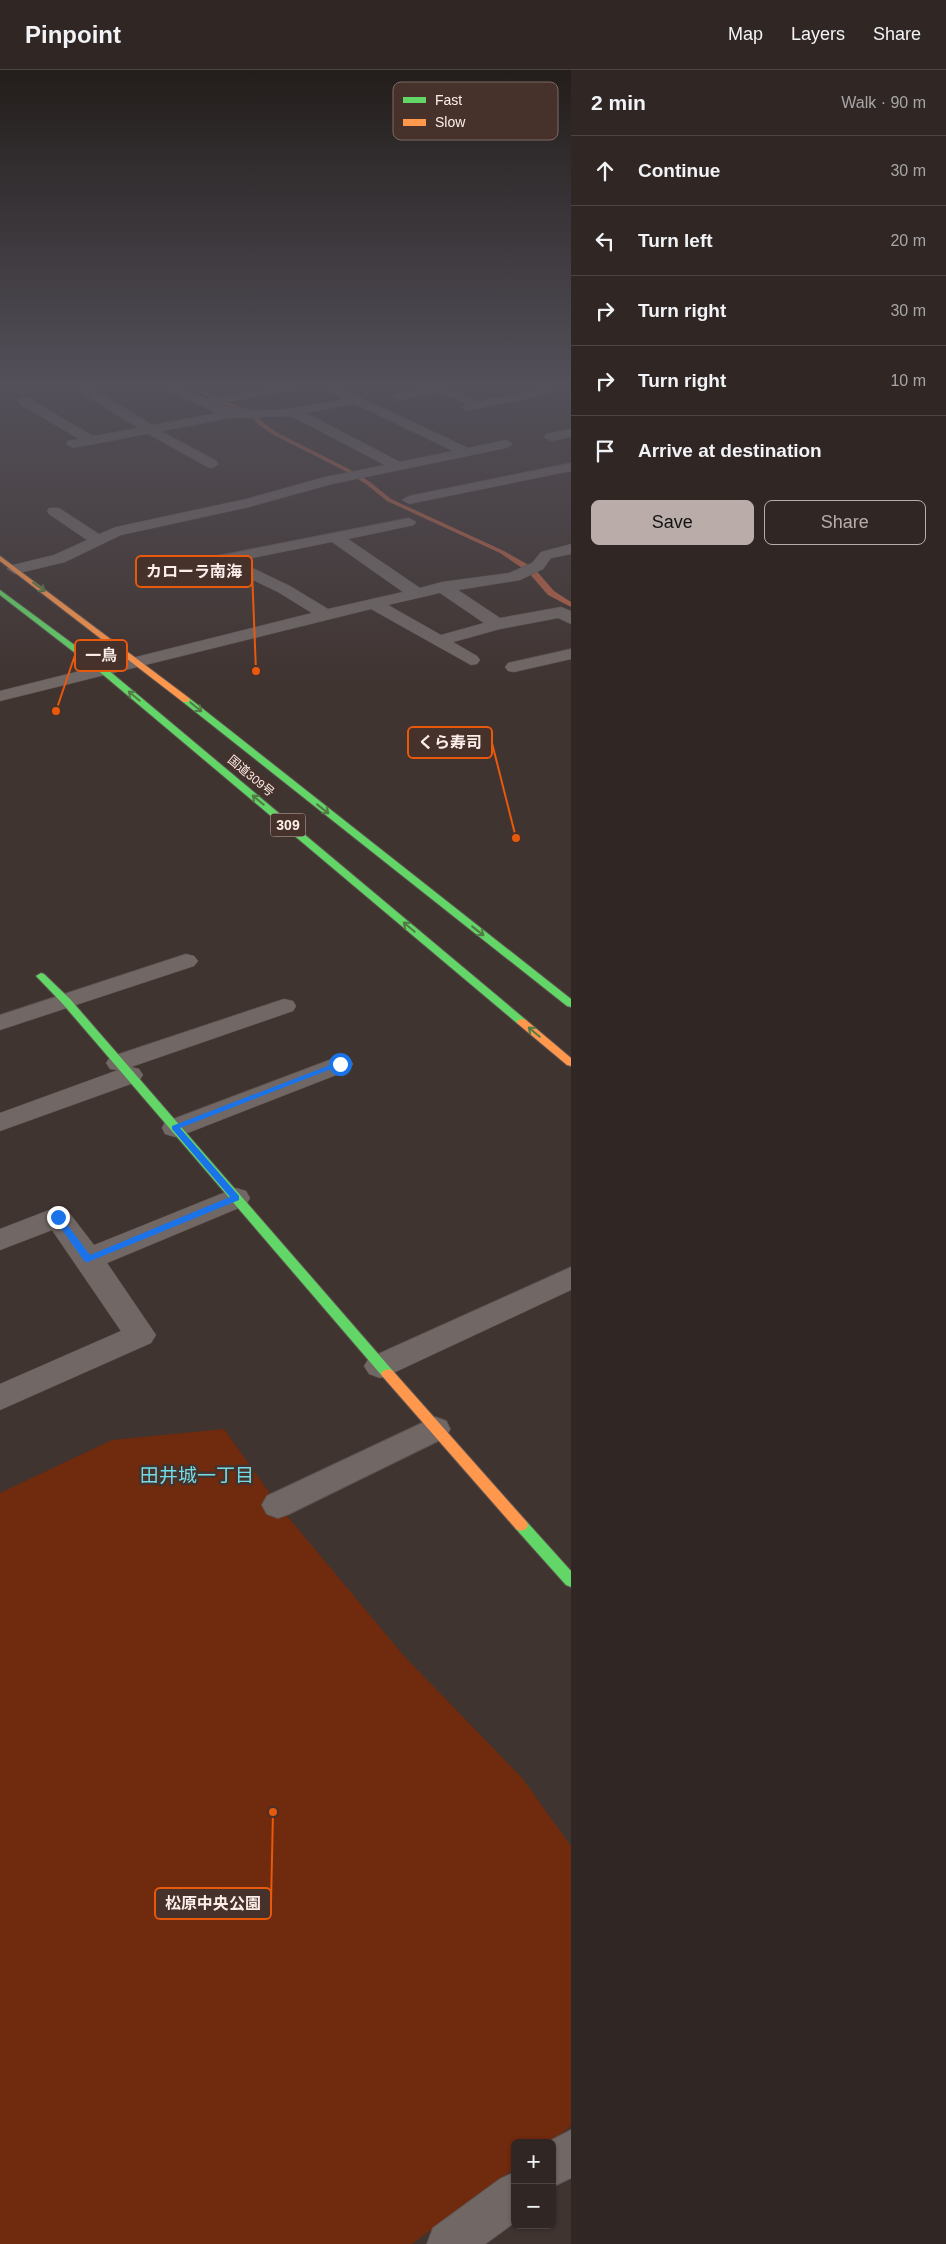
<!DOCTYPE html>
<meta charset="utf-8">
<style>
:root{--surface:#302725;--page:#382f2d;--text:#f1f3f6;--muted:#a8a5a7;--line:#4b4442;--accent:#baada9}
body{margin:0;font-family:Helvetica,"Noto Sans JP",sans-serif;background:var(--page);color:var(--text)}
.controls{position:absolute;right:15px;bottom:15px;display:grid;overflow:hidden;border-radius:8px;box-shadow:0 1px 4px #0004}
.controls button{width:45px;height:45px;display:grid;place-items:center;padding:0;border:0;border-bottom:1px solid var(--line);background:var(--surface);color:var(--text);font:25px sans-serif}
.stop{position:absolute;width:15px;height:15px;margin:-11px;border:4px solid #1a73e8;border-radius:50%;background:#fff}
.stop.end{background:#1a73e8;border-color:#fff;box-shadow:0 1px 5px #0008}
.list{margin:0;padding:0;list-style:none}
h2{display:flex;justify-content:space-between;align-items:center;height:65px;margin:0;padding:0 20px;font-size:21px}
h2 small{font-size:16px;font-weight:400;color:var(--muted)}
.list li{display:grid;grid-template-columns:32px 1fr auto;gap:15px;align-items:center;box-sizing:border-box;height:70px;padding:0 20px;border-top:1px solid var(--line)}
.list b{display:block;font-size:19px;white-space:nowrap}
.list em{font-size:16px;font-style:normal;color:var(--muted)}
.actions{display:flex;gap:10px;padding:15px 20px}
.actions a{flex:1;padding:11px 0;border:1px solid var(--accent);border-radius:8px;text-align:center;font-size:18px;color:var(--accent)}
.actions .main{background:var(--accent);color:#111}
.icon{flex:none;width:28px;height:28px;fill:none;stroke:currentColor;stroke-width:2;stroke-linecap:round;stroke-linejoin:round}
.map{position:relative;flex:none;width:571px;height:2174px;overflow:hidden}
header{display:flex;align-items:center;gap:30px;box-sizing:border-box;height:70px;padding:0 25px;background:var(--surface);border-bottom:1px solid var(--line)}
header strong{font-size:24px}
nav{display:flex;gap:28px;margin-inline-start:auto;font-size:18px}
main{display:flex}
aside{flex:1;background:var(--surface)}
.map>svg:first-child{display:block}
</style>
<header>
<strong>Pinpoint</strong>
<nav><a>Map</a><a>Layers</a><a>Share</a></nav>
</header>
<main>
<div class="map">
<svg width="571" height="2174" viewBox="0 0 571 2174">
<rect width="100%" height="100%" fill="#403431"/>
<path fill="#702a0d" d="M 224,1359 L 278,1435 L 404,1586 L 522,1708 L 571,1776 L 571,2056 L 549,2073 L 515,2073 L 515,2098 L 412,2174 L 0,2174 L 0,1423 L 112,1370 Z"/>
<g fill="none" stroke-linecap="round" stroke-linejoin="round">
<path fill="#b16044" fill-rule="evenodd" d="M 179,311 L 186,311 L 224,331 L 255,342 L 262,352 L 276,362 L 349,399 L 370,412 L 391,429 L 504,481 L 534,498 L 554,521 L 571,532 L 571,537 L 548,525 L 528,502 L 500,483 L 387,431 L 366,414 L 345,401 L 272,364 L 258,354 L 251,344 L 220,333 Z"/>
<g stroke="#5d5350" stroke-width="2">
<g id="lane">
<path d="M 523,311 L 537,311 L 552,319 L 545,325 L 468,340 L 462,337 L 468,334 L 538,320 Z"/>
<path d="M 151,356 L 216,391 L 218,394 L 212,398 L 208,397 L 147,363 L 147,357 Z"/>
<path d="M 435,1347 L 446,1351 L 450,1359 L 446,1367 L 289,1444 L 278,1448 L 267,1444 L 262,1435 L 267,1426 Z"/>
<path d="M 571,2060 L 571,2108 L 552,2117 L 552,2073 L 546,2073 Z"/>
<path d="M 515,2102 L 515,2152 L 485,2174 L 427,2174 L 433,2158 L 500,2109 Z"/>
</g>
</g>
<g stroke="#5d5350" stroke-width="1">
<g id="street">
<path d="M 306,311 L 331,311 L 330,313 L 468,378 L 506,370 L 513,374 L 506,378 L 332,414 L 249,437 L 121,465 L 65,492 L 15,504 L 7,499 L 9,496 L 54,485 L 87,470 L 49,444 L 47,441 L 49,438 L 59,438 L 99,464 L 116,457 L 246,429 L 325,407 L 385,395 L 291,346 L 230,348 L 73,378 L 66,374 L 68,371 L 79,369 L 20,334 L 18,331 L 20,328 L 28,328 L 93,366 L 138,358 L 82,323 L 80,320 L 82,317 L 90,317 L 152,355 L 217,343 L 165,319 L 163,316 L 165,313 L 173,313 L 207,329 ZM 317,316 L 344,329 C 309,335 251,349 219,334 ZM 355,334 L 453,381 L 400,392 L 306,343 Z"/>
<path d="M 419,311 L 435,311 L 485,335 L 483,338 L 475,338 L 440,322 L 398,331 L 392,327 L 394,324 L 429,317 Z"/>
<path d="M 571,359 L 571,367 L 551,371 L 544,367 L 546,364 Z"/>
<path d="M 571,393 L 571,401 L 409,434 L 402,430 L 409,426 Z"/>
<path d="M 409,448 L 416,452 L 414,455 L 348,469 L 420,518 L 442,512 L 509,503 L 532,493 L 541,482 L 571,474 L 571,484 L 551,488 L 543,499 L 520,510 L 458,520 L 500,548 L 561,537 L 571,541 L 571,554 L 558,548 L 500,559 L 453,572 L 477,586 L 480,590 L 477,594 L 471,595 L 371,539 L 0,631 L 0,621 L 312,543 L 278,522 L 220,494 L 202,498 L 196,496 L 194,493 L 196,490 ZM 332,472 L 403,522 L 328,539 L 290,516 L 238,491 ZM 440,523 L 484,553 L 441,565 L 388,535 Z"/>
<path d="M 571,579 L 571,589 L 514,602 L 508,601 L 505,597 L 508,593 Z"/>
<path d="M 186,884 L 194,886 L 198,891 L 194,896 L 0,960 L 0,945 Z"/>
<path d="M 284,929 L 293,931 L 296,936 L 293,941 L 131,997 L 139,999 L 143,1005 L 139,1011 L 0,1061 L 0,1043 L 118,1000 L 110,999 L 106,993 L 110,987 Z"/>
<path d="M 340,986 L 349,988 L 353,994 L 349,1000 L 185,1064 L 175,1067 L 165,1064 L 162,1058 L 165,1052 Z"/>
<path d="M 236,1118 L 246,1121 L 250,1128 L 246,1135 L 107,1193 L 156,1265 L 151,1273 L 0,1340 L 0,1314 L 121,1261 L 52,1160 L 0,1180 L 0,1159 L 57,1137 L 67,1140 L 94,1175 Z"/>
<path d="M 571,1197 L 571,1220 L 391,1304 L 380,1308 L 369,1304 L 364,1296 L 369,1288 Z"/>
</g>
</g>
<g stroke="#5d5350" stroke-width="2">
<g id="fast">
<path d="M 0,520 L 107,599 L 526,950 L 527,952 L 526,954 L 518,954 L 101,603 L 0,525 Z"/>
<path d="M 183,628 L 189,628 L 571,929 L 571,937 L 567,936 L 183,632 Z"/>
<path d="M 41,903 L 44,904 L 70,929 L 393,1301 L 395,1304 L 393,1307 L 388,1309 L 383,1307 L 62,933 L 38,908 L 36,906 Z"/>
<path d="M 521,1449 L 526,1451 L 571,1501 L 571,1517 L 566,1515 L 516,1459 L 514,1455 L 516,1451 Z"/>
</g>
</g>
<g stroke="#5d5350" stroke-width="2">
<g id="slow">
<path d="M 0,486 L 189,628 L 189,632 L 183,632 L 0,491 Z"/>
<path d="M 522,949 L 526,950 L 571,988 L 571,996 L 567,995 L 518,954 L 517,952 L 518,950 Z"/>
<path d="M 388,1299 L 393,1301 L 526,1451 L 528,1455 L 526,1459 L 521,1461 L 516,1459 L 383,1307 L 381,1304 L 383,1301 Z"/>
</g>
</g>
<use href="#lane" fill="#716866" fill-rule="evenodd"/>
<use href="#street" fill="#716866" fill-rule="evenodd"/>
<use href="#fast" fill="#63d668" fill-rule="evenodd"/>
<use href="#slow" fill="#ff974d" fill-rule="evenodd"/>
</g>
<defs><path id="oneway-shaft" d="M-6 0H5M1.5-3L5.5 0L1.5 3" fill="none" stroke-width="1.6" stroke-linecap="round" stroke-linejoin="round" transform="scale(1.25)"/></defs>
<g stroke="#537b46">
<use href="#oneway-shaft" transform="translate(39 517) rotate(37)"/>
<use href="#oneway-shaft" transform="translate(134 626) rotate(-140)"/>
<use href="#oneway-shaft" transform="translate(196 637) rotate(39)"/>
<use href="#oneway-shaft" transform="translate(258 730) rotate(-140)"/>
<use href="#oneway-shaft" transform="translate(323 739) rotate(38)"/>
<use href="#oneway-shaft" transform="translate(409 857) rotate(-140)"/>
<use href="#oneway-shaft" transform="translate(478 861) rotate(38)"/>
<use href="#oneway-shaft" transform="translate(534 962) rotate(-140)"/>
</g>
<linearGradient id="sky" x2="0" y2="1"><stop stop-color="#231d1b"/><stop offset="0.51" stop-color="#53505a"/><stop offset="1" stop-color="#53505a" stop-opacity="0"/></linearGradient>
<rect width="571" height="615" fill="url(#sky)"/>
<path fill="#1a73e8" d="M 338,992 L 344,994 L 180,1058 L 239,1126 L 239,1130 L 88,1192 L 85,1192 L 53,1147 L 60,1145 L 90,1185 L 230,1127 L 172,1059 L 172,1056 Z"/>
<g text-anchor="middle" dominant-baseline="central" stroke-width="5" stroke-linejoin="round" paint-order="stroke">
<g font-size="12" fill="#fceeea" stroke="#46312b">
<text transform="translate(251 706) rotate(40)">国道309号</text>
</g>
<rect fill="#46312b" stroke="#c5b5b1" stroke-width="1" x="270.5" y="743.5" width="35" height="23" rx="4"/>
<g font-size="14" font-weight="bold" fill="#fceeea">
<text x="288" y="755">309</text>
</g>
<g font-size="19" fill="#71dce8" stroke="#46312b">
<text x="197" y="1405">田井城一丁目</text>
</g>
</g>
<rect x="393" y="12" width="165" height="58" rx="8" fill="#46312b" stroke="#7d6a64" stroke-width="1"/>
<rect x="403" y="27" width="23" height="6" fill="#63d668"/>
<rect x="403" y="49" width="23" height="7" fill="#ff974d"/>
<g font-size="14" fill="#fceeea">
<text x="435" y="35">Fast</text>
<text x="435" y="57">Slow</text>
</g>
<path fill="none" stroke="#e8590c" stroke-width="2" d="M256 601L252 501M56 641L75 585M516 768L492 673M273 1742L271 1833"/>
<g fill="#e8590c" stroke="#46312b" stroke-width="2">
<circle cx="256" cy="601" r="5"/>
<circle cx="56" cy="641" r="5"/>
<circle cx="516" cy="768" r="5"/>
<circle cx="273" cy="1742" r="5"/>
</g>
<g fill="#46312b" stroke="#e8590c" stroke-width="2">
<rect x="136" y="486" width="116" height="31" rx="5"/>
<rect x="75" y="570" width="52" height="31" rx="5"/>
<rect x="408" y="657" width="84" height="31" rx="5"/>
<rect x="155" y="1818" width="116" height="31" rx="5"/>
</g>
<g font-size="16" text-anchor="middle" font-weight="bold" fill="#fceeea">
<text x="194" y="507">カローラ南海</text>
<text x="101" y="591">一鳥</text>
<text x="450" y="678">くら寿司</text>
<text x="213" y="1839">松原中央公園</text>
</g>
</svg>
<div class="controls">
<button>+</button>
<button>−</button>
</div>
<div class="stop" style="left:340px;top:994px"></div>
<div class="stop end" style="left:58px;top:1147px"></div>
</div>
<aside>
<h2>2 min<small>Walk · 90 m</small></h2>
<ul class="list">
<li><svg class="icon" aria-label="ahead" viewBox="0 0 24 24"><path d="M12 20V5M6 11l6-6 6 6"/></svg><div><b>Continue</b></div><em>30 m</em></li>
<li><svg class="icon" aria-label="left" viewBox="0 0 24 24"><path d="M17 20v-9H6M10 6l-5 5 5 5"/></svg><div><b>Turn left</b></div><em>20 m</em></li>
<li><svg class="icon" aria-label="right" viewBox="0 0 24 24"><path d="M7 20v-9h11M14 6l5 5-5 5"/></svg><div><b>Turn right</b></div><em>30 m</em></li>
<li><svg class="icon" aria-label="right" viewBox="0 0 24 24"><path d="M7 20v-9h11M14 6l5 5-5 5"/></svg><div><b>Turn right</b></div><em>10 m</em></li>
<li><svg class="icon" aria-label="arrive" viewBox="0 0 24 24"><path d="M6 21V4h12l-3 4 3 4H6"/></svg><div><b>Arrive at destination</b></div></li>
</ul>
<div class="actions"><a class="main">Save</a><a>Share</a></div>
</aside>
</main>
